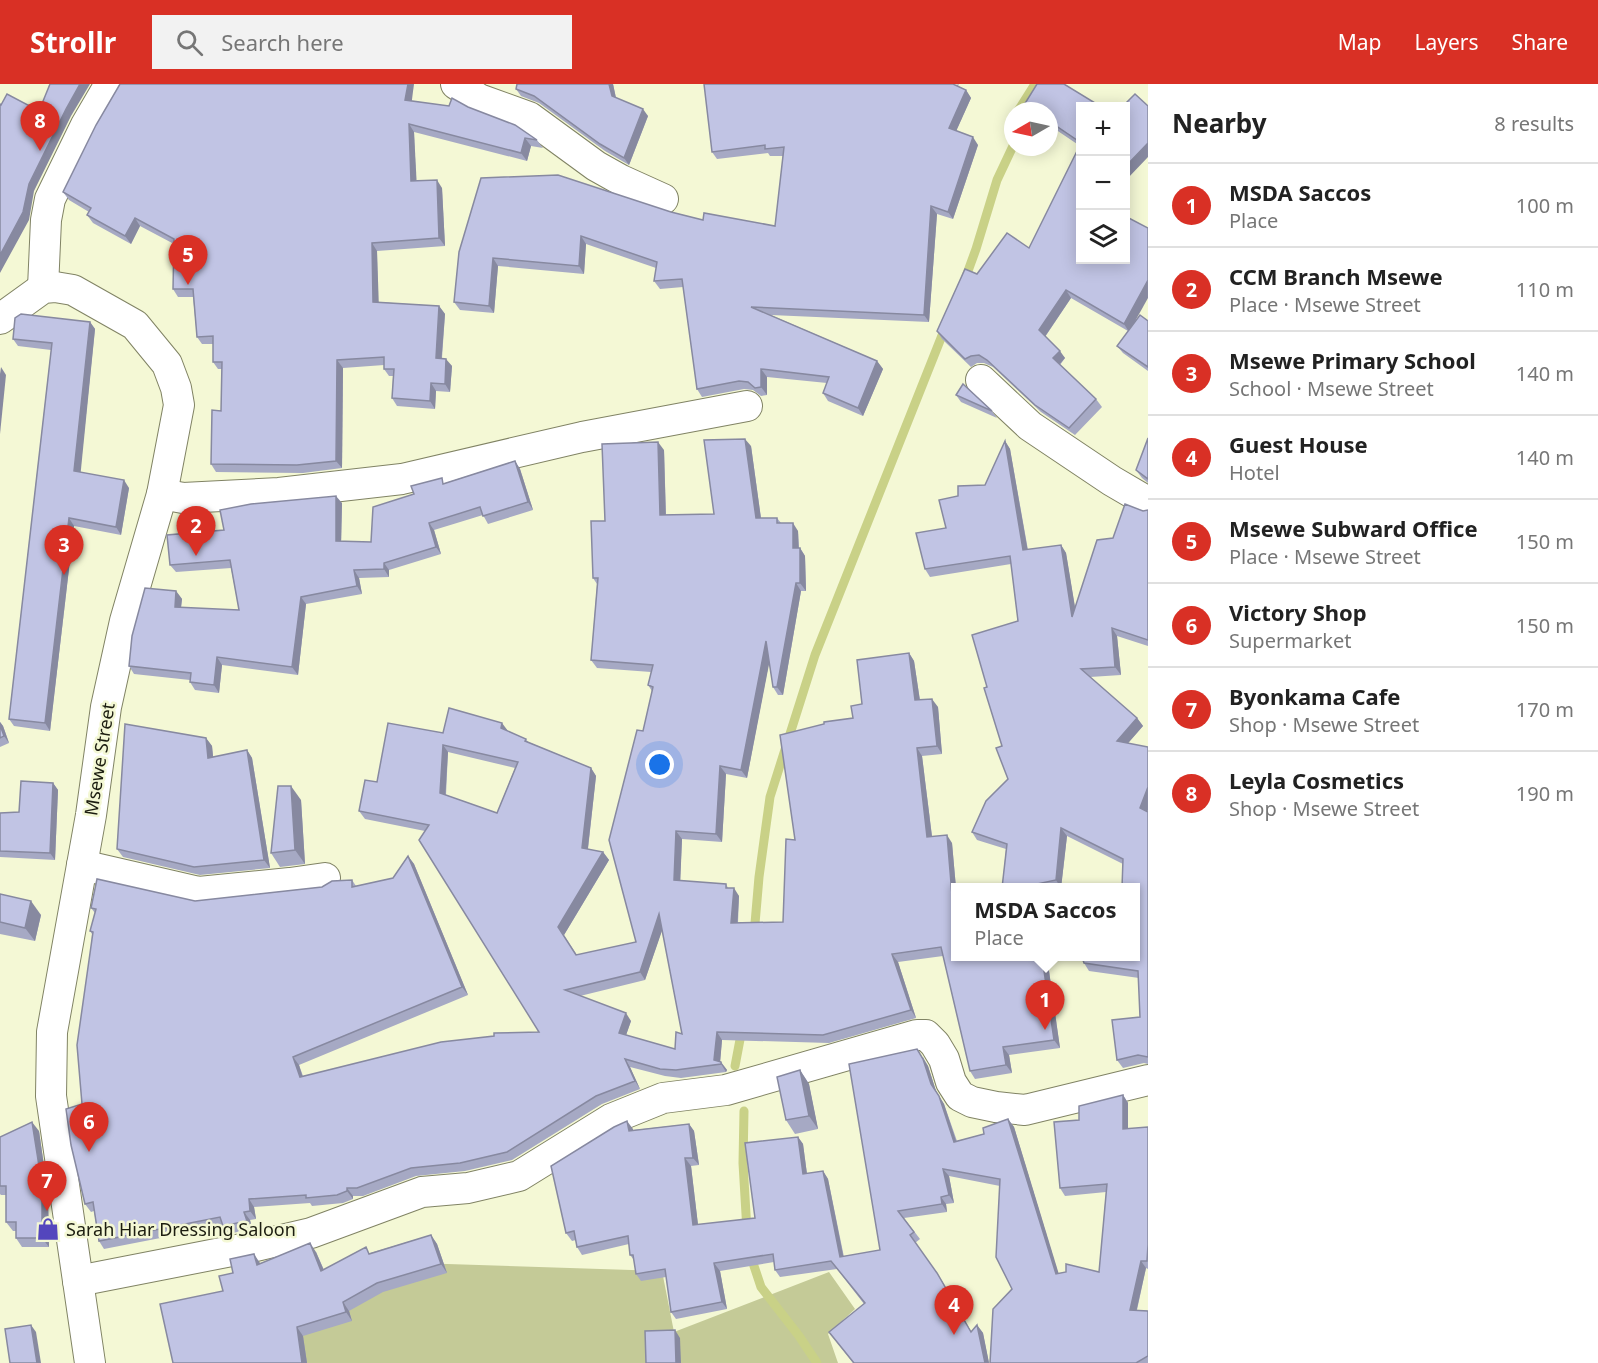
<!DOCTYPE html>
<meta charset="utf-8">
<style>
:root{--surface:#fff;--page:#f2f2f2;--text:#222;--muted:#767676;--line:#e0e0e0;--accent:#d93025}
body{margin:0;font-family:"Noto Sans",sans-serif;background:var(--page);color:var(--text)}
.controls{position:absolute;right:18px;top:18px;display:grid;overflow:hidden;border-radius:0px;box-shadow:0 3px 15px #0003}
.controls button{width:54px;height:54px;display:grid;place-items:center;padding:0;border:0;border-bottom:2px solid var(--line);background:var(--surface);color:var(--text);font:30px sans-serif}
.compass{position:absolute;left:1004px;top:18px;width:54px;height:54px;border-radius:50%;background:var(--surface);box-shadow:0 3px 15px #0003;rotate:261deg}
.you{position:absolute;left:660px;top:681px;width:21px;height:21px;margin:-15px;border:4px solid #fff;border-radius:50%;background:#1a73e8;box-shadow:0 0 0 9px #1a73e833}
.badge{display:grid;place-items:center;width:39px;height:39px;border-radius:50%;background:var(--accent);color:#fff;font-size:20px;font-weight:700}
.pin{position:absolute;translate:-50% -50px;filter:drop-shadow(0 2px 3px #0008)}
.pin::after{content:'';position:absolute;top:32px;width:21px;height:18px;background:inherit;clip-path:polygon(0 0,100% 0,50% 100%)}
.popup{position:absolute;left:951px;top:799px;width:189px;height:78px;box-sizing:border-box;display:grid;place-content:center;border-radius:0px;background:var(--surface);filter:drop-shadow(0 2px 4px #0005);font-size:20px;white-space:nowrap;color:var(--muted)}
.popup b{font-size:22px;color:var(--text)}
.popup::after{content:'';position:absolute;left:50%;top:100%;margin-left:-12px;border:12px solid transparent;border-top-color:var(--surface)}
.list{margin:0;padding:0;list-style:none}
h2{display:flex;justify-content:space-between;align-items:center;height:78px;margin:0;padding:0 24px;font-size:26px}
h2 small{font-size:20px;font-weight:400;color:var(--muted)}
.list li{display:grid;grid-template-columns:39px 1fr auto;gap:18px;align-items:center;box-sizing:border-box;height:84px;padding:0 24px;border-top:2px solid var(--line)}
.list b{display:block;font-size:22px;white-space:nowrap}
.list p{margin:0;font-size:20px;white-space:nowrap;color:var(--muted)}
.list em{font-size:20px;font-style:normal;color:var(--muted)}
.icon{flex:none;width:33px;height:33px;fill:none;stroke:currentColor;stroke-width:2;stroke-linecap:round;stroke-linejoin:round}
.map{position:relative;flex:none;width:1148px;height:1279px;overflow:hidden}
header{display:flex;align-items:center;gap:36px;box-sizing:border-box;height:84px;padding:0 30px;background:var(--accent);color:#fff}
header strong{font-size:28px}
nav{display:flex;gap:33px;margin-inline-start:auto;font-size:21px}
.search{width:420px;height:54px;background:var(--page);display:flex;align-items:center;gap:15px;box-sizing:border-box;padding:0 21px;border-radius:0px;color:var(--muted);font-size:22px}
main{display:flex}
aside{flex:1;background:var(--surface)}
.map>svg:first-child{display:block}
</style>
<header>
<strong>Strollr</strong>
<div class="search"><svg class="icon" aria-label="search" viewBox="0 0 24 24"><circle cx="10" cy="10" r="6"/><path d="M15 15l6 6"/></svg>Search here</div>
<nav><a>Map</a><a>Layers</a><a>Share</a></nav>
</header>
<main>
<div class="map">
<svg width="1148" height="1279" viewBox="0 0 1148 1279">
<rect width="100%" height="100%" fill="#f4f8d5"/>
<path fill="#c4ca97" d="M 416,1179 L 662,1187 L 674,1248 L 829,1188 L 855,1225 L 828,1250 L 838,1279 L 302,1279 L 295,1236 Z"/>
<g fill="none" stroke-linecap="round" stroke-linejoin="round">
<g stroke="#c9d187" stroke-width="9">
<path d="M 1018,27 L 1035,0"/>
<path d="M 964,198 L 976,165 L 997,96 L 1013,62"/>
<path d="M 754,851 L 759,793 L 770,713 L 815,571 L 945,244"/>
<path d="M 735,982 L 742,945"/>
<path d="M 744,1027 L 743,1079 L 747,1147"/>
<path d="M 750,1170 L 761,1203 L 799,1252 L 817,1279"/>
</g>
<g stroke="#808364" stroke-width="32">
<g id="street">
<path d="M 456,0 L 479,15 L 529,33 L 596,82 L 621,96 L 663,115"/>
<path d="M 43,204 L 46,136 L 50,115 L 86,41 L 110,0"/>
<path d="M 0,235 L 43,204 L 55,203 L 73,206 L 135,241 L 167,280 L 176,304 L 179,321 L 162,410 L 125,537 L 106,623 L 91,731 L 52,948 L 51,1012 L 90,1279"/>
<path d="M 981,296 L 1030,342 L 1112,397 L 1148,418"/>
<path d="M 162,410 L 183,414 L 279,409 L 402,395 L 582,353 L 747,322"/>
<path d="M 82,781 L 199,808 L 290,799 L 325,794"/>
<path d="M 78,1197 L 252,1163 L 311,1149 L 422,1108 L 468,1104 L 519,1092 L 611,1035 L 663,1014 L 726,1006 L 917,951 L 926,951 L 935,960 L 944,975 L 951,998 L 960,1012 L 972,1018 L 996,1023 L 1025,1026 L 1148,996"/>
</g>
</g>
<use href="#street" stroke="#fff" stroke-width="30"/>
</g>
<g fill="#a6a9c4" fill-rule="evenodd">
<path d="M 517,0 L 613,0 L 616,14 L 648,32 L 629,81 L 605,67 L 539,19 L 521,12 L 516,5 Z"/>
<path d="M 959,0 L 958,2 L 966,6 L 971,14 L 956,47 L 978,61 L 953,135 L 937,130 L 929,238 L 771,231 L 877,277 L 883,285 L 863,332 L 828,317 L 823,309 L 827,299 L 767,293 L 767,311 L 761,312 L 753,306 L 744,305 L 702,313 L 697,305 L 683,203 L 660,205 L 654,197 L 656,184 L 586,160 L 584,190 L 498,182 L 494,229 L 460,226 L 454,218 L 459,168 L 671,128 L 703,136 L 775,142 L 783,72 L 770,72 L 768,69 L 717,75 L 712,68 Z"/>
<path d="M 412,17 L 449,22 L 468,23 L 537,56 L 543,64 L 531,62 L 527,77 L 414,48 L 416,97 L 442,104 L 445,162 L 377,167 L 378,218 L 439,222 L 445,230 L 442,274 L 452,282 L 450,308 L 436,307 L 435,325 L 397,322 L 392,314 L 393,292 L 389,292 L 384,285 L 384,281 L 343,284 L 342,384 L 303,389 L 216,388 L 211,380 L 221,327 L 222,285 L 218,285 L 213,278 L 213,260 L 202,260 L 197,253 L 193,213 L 178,213 L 173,205 L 174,160 L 140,142 L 131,160 L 93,139 L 87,131 L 89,128 L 69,116 L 63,108 Z"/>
<path d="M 1024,21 L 1080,22 L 1080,176 L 1136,236 L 1148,237 L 1148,287 L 1123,269 L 1117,262 L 1128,247 L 1071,214 L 1045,253 L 1065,274 L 1060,281 L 1096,315 L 1102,323 L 1075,351 L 1041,328 L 993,283 L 984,279 L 977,279 L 971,283 L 942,255 L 937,247 L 977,190 L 1029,164 L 1080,62 L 1049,41 L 1049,27 L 1028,27 Z"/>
<path d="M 90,238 L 95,245 L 80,388 L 129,404 L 121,451 L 74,442 L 50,647 L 14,642 L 9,635 L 51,266 L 18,262 L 13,255 Z"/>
<path d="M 956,311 L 992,327 L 997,334 L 961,318 Z"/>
<path d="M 1148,354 L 1148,399 L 1142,394 L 1136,386 Z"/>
<path d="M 1005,357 L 1010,365 L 1028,466 L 1061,461 L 1066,469 L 1075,524 L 1113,454 L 1143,427 L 1148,426 L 1148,562 L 1117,552 L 1121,591 L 1090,593 L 1137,634 L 1143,642 L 1128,659 L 1148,728 L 1148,980 L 1144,979 L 1123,984 L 1117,976 L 1140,933 L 1139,894 L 1089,887 L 1084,879 L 1135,873 L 1123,780 L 1067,752 L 1061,804 L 1002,804 L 1006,765 L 977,756 L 972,748 L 1008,695 L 1002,662 L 987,603 L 1018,537 L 1011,480 L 930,493 L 925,485 L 946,444 L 958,412 L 985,401 Z"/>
<path d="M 751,362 L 761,434 L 777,434 L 781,439 L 798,447 L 799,464 L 800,464 L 805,472 L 806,507 L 801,507 L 783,611 L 778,611 L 773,603 L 769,578 L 747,694 L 726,690 L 722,758 L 682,755 L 680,797 L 726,800 L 728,804 L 739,812 L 738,839 L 783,838 L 795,756 L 853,634 L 862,620 L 909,569 L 914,577 L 920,616 L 938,623 L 942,670 L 922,672 L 932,752 L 952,759 L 956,804 L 955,804 L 955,873 L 1047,873 L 1060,964 L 1009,971 L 1012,989 L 975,995 L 970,987 L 943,872 L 898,878 L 916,934 L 829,959 L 722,956 L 720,977 L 727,986 L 726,988 L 681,994 L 665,992 L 630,983 L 640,1005 L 602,1020 L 512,1076 L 465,1087 L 416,1092 L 363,1112 L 353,1112 L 353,1115 L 343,1119 L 312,1122 L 310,1119 L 254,1123 L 256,1135 L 250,1136 L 252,1145 L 228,1150 L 222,1142 L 104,1165 L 99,1157 L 94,1127 L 91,1128 L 85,1120 L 82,1020 L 92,850 L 90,847 L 95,829 L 91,824 L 195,817 L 322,803 L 352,796 L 356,802 L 393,794 L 408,772 L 414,780 L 468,911 L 299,981 L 303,992 L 539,948 L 425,747 L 365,735 L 359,727 L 377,698 L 443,649 L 507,647 L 526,655 L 528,658 L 591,684 L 596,692 L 588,765 L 603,768 L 609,776 L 564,851 L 577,871 L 636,858 L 643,647 L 652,607 L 648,601 L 651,588 L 597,584 L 591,576 L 597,500 L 593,494 L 605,437 L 664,366 L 666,431 L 714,430 ZM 448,668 L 515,684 L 497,729 L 446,711 ZM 662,846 L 682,950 L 675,965 L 626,951 L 631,937 L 580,912 L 645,896 Z"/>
<path d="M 515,377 L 520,385 L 533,426 L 488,440 L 483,431 L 434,446 L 441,470 L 389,486 L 389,493 L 359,494 L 362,510 L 306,520 L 298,591 L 222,581 L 219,609 L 195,606 L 190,598 L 190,596 L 134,590 L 129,582 L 176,507 L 182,515 L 181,524 L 239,526 L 231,484 L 176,488 L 170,481 L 224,446 L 342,419 L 341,457 L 371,458 L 445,399 Z"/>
<path d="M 0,638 L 3,642 L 9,659 L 0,663 Z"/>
<path d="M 206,654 L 212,662 L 213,673 L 247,666 L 252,674 L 270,784 L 200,791 L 123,773 L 117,765 Z"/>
<path d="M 53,699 L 58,706 L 55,776 L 0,773 L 0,729 L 19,728 Z"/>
<path d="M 301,716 L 305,780 L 280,783 L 271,769 Z"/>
<path d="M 0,810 L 41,831 L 35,857 L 0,850 Z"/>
<path d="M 923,973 L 928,982 L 936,1007 L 944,1020 L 957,1057 L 984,1050 L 1008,1035 L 1014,1043 L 1058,1189 L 1099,1188 L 1106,1108 L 1065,1112 L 1060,1104 L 1079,1036 L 1123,1011 L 1128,1019 L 1128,1045 L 1148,1043 L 1148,1185 L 1146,1184 L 1137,1226 L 1148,1227 L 1148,1279 L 990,1279 L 1012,1205 L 1000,1102 L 949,1092 L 954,1119 L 946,1120 L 947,1128 L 904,1134 L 920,1155 L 915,1159 L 942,1197 L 971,1248 L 977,1241 L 983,1249 L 989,1279 L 853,1279 L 829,1248 L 864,1220 L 837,1185 L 780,1193 L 775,1186 L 774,1178 L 720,1187 L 727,1225 L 676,1235 L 671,1228 L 666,1193 L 641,1197 L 636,1190 L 634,1176 L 630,1171 L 629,1160 L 582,1171 L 577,1163 L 576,1156 L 572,1157 L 566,1149 L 633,1045 L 633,1046 L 689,1040 L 694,1047 L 699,1081 L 691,1082 L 698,1141 L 755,1134 L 798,1053 L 803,1060 L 807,1090 L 823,1087 L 828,1095 L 844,1173 L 880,1166 Z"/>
<path d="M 800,986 L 809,1000 L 818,1045 L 795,1050 L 786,1036 Z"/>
<path d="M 39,1047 L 48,1110 L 49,1163 L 22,1163 L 16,1154 L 16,1147 L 13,1147 L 6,1138 L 6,1111 L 1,1111 L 0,1110 L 0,1053 Z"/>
<path d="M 431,1151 L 437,1160 L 447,1189 L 383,1208 L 349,1227 L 352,1237 L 303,1252 L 307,1279 L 173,1279 L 223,1207 L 233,1189 L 260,1179 L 316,1168 L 324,1186 L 370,1169 Z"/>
</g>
<g fill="#8789a0">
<path d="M 80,0 L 90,0 L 71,32 L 34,107 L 29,136 L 0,189 L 0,171 L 29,100 L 66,25 Z"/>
<path d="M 408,0 L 414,0 L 411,23 L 405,16 Z"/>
<path d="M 609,0 L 613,0 L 617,19 L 612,12 Z"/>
<path d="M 966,6 L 971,14 L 954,52 L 949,44 Z"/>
<path d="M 643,25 L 648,32 L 629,81 L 624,74 Z"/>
<path d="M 409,40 L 414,48 L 417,105 L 411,97 Z"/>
<path d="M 973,53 L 978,61 L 953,135 L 948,128 Z"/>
<path d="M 525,54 L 531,62 L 527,77 L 521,69 Z"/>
<path d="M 1148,59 L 1148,73 L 1128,94 L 1125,99 L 1125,83 Z"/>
<path d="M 437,96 L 442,104 L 445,162 L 439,154 Z"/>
<path d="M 931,122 L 937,130 L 929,238 L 924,231 Z"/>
<path d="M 135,134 L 140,142 L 131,160 L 125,152 Z"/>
<path d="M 581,152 L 586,160 L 584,190 L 579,182 Z"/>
<path d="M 372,159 L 377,167 L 379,225 L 373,218 Z"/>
<path d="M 493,174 L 498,182 L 494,229 L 489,222 Z"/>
<path d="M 1148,196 L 1148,214 L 1129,248 L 1124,240 Z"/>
<path d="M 1066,206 L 1071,214 L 1044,254 L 1039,246 Z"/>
<path d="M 439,222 L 445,230 L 441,281 L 436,274 Z"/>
<path d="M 90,238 L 95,245 L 80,395 L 74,387 Z"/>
<path d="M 1060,267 L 1065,274 L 1058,282 L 1053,274 Z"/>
<path d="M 446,275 L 452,282 L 450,308 L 445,300 Z"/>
<path d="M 337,276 L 343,284 L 342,384 L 336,377 Z"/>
<path d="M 877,277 L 883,285 L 863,332 L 858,324 Z"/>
<path d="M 1,283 L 6,291 L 0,350 L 0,290 Z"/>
<path d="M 761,285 L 767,293 L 767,311 L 761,303 Z"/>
<path d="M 431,299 L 436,307 L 435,325 L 430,317 Z"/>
<path d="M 745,355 L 751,362 L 762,442 L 756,434 Z"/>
<path d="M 1005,357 L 1010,365 L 1029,474 L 1023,466 Z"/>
<path d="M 658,358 L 664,366 L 666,439 L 660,431 Z"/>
<path d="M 515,377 L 520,385 L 533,426 L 528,418 Z"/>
<path d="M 124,396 L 129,404 L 121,451 L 116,443 Z"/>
<path d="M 336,412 L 342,419 L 341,464 L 336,457 Z"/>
<path d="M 69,434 L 74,442 L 50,647 L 45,639 Z"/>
<path d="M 429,439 L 434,446 L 441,470 L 436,463 Z"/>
<path d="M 793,439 L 798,447 L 799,472 L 793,464 Z"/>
<path d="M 1061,461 L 1066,469 L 1078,541 L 1072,533 Z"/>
<path d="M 800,464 L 805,472 L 806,507 L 800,499 Z"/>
<path d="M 384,479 L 389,486 L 389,493 L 384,485 Z"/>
<path d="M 354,486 L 359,494 L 362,510 L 357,502 Z"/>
<path d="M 796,499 L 801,507 L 783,611 L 777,603 Z"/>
<path d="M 176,507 L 182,515 L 180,531 L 175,523 Z"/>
<path d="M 301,513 L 306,520 L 298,591 L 292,583 Z"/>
<path d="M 1112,544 L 1117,552 L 1121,591 L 1115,583 Z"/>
<path d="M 766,557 L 772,565 L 747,694 L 741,686 Z"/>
<path d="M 909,569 L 914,577 L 921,624 L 915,616 Z"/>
<path d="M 217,573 L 222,581 L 219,609 L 214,601 Z"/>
<path d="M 932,615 L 938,623 L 942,670 L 937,662 Z"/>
<path d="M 1137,634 L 1143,642 L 1123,665 L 1117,657 Z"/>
<path d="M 0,638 L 3,642 L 9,659 L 4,652 L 0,641 Z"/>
<path d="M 502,639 L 508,647 L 501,644 Z"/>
<path d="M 206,654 L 212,662 L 214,682 L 208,674 Z"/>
<path d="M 443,661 L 448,668 L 445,717 L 440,709 Z"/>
<path d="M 917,664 L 922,672 L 933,761 L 927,753 Z"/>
<path d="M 247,666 L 252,674 L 270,784 L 264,776 Z"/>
<path d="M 720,682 L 726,690 L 722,758 L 716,750 Z"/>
<path d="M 591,684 L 596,692 L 587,772 L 582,764 Z"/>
<path d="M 53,699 L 58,706 L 55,776 L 50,769 Z"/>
<path d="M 291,702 L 301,716 L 305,780 L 295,766 Z"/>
<path d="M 1148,703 L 1148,726 L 1146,732 L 1140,724 Z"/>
<path d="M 1061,744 L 1067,752 L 1061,804 L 1056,796 Z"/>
<path d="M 676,747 L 682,755 L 680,804 L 674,796 Z"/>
<path d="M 947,751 L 952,759 L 956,804 L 955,804 L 955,826 L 953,823 Z"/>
<path d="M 603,768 L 609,776 L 564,851 L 558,843 Z"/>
<path d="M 408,772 L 414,780 L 468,911 L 462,903 Z"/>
<path d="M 734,804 L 739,812 L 737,847 L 731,839 Z"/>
<path d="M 31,817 L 41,831 L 35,857 L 25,844 Z"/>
<path d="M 659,830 L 665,838 L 645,896 L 640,888 Z"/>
<path d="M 892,870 L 898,878 L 916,934 L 911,926 Z"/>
<path d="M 1042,873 L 1047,873 L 1060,964 L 1054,956 Z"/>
<path d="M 626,929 L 631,937 L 624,957 L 619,949 Z"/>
<path d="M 717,948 L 722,956 L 720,980 L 714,976 Z"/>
<path d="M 1003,963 L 1009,971 L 1012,989 L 1006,981 Z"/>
<path d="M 917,965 L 928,982 L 936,1007 L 944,1020 L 959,1066 L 954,1058 Z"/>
<path d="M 293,973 L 299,981 L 305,1001 L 300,993 Z"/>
<path d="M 625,975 L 630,983 L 640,1005 L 635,997 Z"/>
<path d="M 721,978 L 727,986 L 726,988 L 721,980 Z"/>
<path d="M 800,986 L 809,1000 L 818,1045 L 809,1032 Z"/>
<path d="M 1123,1011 L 1128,1019 L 1128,1052 L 1123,1045 Z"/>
<path d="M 1008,1035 L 1014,1043 L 1061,1197 L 1056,1190 Z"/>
<path d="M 627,1037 L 633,1045 L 634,1054 L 629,1047 Z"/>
<path d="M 32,1038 L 39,1047 L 48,1110 L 49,1163 L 42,1154 Z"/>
<path d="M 689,1040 L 694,1047 L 699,1081 L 693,1074 Z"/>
<path d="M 798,1053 L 803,1060 L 808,1098 L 803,1090 Z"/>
<path d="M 685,1074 L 691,1082 L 699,1149 L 693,1141 Z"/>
<path d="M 943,1085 L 949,1092 L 954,1119 L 949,1111 Z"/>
<path d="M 823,1087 L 828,1095 L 845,1181 L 840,1173 Z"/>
<path d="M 347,1104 L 353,1112 L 353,1115 L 347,1107 Z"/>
<path d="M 941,1113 L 946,1120 L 947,1128 L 942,1120 Z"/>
<path d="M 249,1115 L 254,1123 L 256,1135 L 250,1127 Z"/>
<path d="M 244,1128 L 250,1136 L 252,1145 L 247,1137 Z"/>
<path d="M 431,1151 L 437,1160 L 447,1189 L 441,1180 Z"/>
<path d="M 310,1159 L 316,1168 L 328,1196 L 321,1187 Z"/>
<path d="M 254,1170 L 260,1179 L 263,1190 L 257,1181 Z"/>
<path d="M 1141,1177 L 1146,1184 L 1135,1233 L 1130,1226 Z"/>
<path d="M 714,1179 L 720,1187 L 727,1225 L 722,1218 Z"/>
<path d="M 937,1189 L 942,1197 L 976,1256 L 971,1248 Z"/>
<path d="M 343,1218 L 349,1227 L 352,1237 L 346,1228 Z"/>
<path d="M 31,1241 L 36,1248 L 41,1279 L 37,1279 Z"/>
<path d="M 977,1241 L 983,1249 L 989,1279 L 985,1279 Z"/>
<path d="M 297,1243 L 303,1252 L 307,1279 L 302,1279 Z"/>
<path d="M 675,1246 L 680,1254 L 681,1279 L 676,1279 Z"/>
</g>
<g fill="#c1c4e4" stroke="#8789a0" stroke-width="1.5" fill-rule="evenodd">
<path d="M 50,0 L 80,0 L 66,25 L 29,100 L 23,128 L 0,171 L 0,20 L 1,21 L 7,10 L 39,27 Z"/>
<path d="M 120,0 L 408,0 L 405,16 L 449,22 L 452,14 L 468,23 L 515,41 L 537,56 L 525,54 L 521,69 L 409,40 L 411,97 L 437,96 L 439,154 L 372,159 L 373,218 L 439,222 L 436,274 L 446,275 L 445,300 L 431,299 L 430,317 L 392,314 L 394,285 L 384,285 L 384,273 L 337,276 L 336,377 L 297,381 L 211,380 L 212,326 L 221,327 L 222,278 L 213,278 L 213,252 L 197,253 L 193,205 L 173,205 L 174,155 L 135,134 L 125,152 L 87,131 L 91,124 L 63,108 L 96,41 Z"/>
<path d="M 517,0 L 609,0 L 612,12 L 643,25 L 624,74 L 600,60 L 534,12 L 516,5 Z"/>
<path d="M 704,0 L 953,0 L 966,6 L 949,44 L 973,53 L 948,128 L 931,122 L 924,231 L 751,223 L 877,277 L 858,324 L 823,309 L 829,293 L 761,285 L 761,303 L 755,304 L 748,298 L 739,297 L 697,305 L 682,195 L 654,197 L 657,178 L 581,152 L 579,182 L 493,174 L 489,222 L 454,218 L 459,168 L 481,94 L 558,91 L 671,128 L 703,136 L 704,129 L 775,142 L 784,63 L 765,65 L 765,61 L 712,68 Z"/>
<path d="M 1037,0 L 1064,0 L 1100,22 L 1080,22 L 1080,58 L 1049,37 L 1049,27 L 1033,27 L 1024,21 Z"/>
<path d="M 1135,10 L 1148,22 L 1148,59 L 1125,83 L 1125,22 L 1123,22 Z"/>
<path d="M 1080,61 L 1080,176 L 1125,176 L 1125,132 L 1148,144 L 1148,196 L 1124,240 L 1066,206 L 1039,246 L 1060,267 L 1053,274 L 1096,315 L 1069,344 L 1035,321 L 987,276 L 979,271 L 971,272 L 965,275 L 937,247 L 965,185 L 977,190 L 1007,149 L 1029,164 Z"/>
<path d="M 21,230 L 90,238 L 74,387 L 124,396 L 116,443 L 69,434 L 45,639 L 9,635 L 52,259 L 13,255 L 15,234 Z"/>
<path d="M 1140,231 L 1148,237 L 1148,283 L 1117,262 Z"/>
<path d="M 963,300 L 992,327 L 956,311 Z"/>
<path d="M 1148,354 L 1148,395 L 1136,386 Z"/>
<path d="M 745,355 L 756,434 L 777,434 L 777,439 L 793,439 L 793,464 L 800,464 L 800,499 L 796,499 L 777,603 L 773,603 L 766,557 L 741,686 L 720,682 L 716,750 L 676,747 L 674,796 L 726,800 L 726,804 L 734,804 L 731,839 L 783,838 L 786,755 L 795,756 L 780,651 L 824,640 L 824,638 L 853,634 L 851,622 L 862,620 L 857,576 L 909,569 L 915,616 L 932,615 L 937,662 L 917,664 L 927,753 L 947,751 L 953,823 L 955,822 L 955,873 L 1042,873 L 1054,956 L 1003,963 L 1006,981 L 970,987 L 941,863 L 892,870 L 911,926 L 823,951 L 717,948 L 714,976 L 721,978 L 721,980 L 676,986 L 660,985 L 625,975 L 635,997 L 596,1012 L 507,1068 L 460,1079 L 411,1084 L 357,1104 L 347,1104 L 347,1107 L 337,1111 L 306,1114 L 306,1111 L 249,1115 L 250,1127 L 244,1128 L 247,1137 L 223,1142 L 220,1133 L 99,1157 L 93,1118 L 85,1120 L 71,1061 L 66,1025 L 82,1020 L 77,961 L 93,848 L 90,847 L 96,825 L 91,824 L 97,795 L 195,817 L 322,803 L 332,797 L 352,796 L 352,803 L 393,794 L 408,772 L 462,903 L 293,973 L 300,993 L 441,958 L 494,952 L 494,949 L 539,948 L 419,756 L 429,741 L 359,727 L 365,696 L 377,698 L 388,639 L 443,649 L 449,624 L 502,639 L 501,644 L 526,655 L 525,657 L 591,684 L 582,764 L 603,768 L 558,843 L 576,871 L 636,858 L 609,756 L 637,646 L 643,647 L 653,603 L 648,601 L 653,581 L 591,576 L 598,494 L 593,494 L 591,437 L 605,437 L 602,360 L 658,358 L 660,431 L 714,430 L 704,356 ZM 443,661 L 518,678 L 497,729 L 440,709 ZM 659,830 L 682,950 L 676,948 L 675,965 L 619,949 L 626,929 L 565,906 L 640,888 Z"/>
<path d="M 1005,357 L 1023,466 L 1061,461 L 1072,533 L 1097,456 L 1113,454 L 1125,420 L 1143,427 L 1148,426 L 1148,556 L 1112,544 L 1115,583 L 1081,585 L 1137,634 L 1117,657 L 1148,663 L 1148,703 L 1140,724 L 1148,728 L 1148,973 L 1138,971 L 1117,976 L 1112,936 L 1140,933 L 1138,887 L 1084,879 L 1082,873 L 1135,873 L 1135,804 L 1122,804 L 1123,775 L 1061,744 L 1056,796 L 1032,801 L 1032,804 L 1002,804 L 1007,760 L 972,748 L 986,717 L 1008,695 L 996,664 L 1002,662 L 984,604 L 987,603 L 972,551 L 1018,537 L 1010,472 L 925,485 L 916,449 L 946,444 L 939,416 L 958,412 L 958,402 L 985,401 Z"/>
<path d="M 515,377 L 528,418 L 483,432 L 480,423 L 429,439 L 436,463 L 384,479 L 384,485 L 354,486 L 357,502 L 301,513 L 292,583 L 217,573 L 214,601 L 190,598 L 191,589 L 129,582 L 132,552 L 145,504 L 176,507 L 175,523 L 239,526 L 230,476 L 170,481 L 167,451 L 224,446 L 220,426 L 251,420 L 336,412 L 336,457 L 371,458 L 373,423 L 414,410 L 411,402 L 442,394 L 443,400 Z"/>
<path d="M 125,640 L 206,654 L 208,674 L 247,666 L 264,776 L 194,783 L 117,765 Z"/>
<path d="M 0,641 L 4,652 L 0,654 Z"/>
<path d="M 21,697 L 53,699 L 50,769 L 0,767 L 0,729 L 19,728 Z"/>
<path d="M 278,702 L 291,702 L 295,766 L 271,769 Z"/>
<path d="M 0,810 L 31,817 L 25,844 L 0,838 Z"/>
<path d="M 917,965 L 923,975 L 931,1000 L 939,1012 L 954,1058 L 984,1050 L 983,1044 L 1008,1035 L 1056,1190 L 1066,1188 L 1066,1180 L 1099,1188 L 1107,1100 L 1060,1104 L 1054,1038 L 1079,1036 L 1079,1022 L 1123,1011 L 1123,1045 L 1148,1043 L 1148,1161 L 1147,1177 L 1141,1177 L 1130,1226 L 1148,1227 L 1148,1272 L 1136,1279 L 990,1279 L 993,1225 L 1012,1205 L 996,1173 L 1000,1095 L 943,1085 L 949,1111 L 941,1113 L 942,1120 L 898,1127 L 914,1148 L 910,1151 L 937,1189 L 971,1248 L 977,1241 L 985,1279 L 854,1279 L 829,1248 L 865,1219 L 831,1177 L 775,1186 L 773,1170 L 714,1179 L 722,1218 L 671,1228 L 665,1185 L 636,1190 L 633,1171 L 630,1171 L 628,1152 L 577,1163 L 574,1147 L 566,1149 L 551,1082 L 614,1043 L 627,1037 L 629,1047 L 689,1040 L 693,1074 L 685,1074 L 693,1141 L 755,1134 L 745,1059 L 798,1053 L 803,1090 L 823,1087 L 840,1173 L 880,1166 L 849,980 Z"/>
<path d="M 800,986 L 809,1032 L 786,1036 L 777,993 Z"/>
<path d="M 32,1038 L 42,1101 L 42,1154 L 16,1154 L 16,1138 L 6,1138 L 6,1102 L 0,1102 L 0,1053 Z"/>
<path d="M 431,1151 L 441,1180 L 377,1199 L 343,1218 L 346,1228 L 297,1243 L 302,1279 L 173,1279 L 160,1220 L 223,1207 L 219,1192 L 233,1189 L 230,1175 L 254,1170 L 257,1181 L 310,1159 L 321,1187 L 366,1163 L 369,1170 Z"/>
<path d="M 31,1241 L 37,1279 L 10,1279 L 5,1245 Z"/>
<path d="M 675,1246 L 676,1279 L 646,1279 L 645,1247 Z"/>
</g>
<defs>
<g id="shop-bare" transform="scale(1.8)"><path d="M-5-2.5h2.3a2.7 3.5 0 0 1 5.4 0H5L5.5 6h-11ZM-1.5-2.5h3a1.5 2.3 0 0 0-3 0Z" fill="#5346bd" stroke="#f4f8d5" stroke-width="2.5" paint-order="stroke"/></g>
</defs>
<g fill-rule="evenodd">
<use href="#shop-bare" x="48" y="1145"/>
</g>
<g text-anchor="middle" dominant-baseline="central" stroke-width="5" stroke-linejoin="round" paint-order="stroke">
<g font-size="18" fill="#1c1d10" stroke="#f4f8d5">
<text transform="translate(99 675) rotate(-81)">Msewe Street</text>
</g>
<g font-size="18" fill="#1c1d10" stroke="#f4f8d5" text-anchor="start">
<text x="66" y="1145">Sarah Hiar Dressing Saloon</text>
</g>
</g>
</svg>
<div class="controls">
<button>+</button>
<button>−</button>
<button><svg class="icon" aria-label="layers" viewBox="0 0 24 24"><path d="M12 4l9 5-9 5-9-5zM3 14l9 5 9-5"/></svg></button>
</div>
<svg class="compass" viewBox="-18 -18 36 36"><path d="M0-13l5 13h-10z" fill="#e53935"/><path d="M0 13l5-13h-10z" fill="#767676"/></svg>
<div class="you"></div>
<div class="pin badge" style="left:1045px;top:946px">1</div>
<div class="popup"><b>MSDA Saccos</b>Place</div>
<div class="pin badge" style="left:196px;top:472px">2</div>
<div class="pin badge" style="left:64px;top:491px">3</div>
<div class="pin badge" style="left:954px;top:1251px">4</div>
<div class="pin badge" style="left:188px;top:201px">5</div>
<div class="pin badge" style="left:89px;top:1068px">6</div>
<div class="pin badge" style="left:47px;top:1127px">7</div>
<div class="pin badge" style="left:40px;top:67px">8</div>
</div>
<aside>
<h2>Nearby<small>8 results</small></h2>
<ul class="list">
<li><span class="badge">1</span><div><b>MSDA Saccos</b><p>Place</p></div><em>100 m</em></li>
<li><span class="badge">2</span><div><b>CCM Branch Msewe</b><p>Place · Msewe Street</p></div><em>110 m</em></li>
<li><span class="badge">3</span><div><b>Msewe Primary School</b><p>School · Msewe Street</p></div><em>140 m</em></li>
<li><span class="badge">4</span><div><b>Guest House</b><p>Hotel</p></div><em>140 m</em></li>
<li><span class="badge">5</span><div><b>Msewe Subward Office</b><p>Place · Msewe Street</p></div><em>150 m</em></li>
<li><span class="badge">6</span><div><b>Victory Shop</b><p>Supermarket</p></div><em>150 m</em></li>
<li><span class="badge">7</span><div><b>Byonkama Cafe</b><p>Shop · Msewe Street</p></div><em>170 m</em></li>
<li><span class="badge">8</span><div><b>Leyla Cosmetics</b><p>Shop · Msewe Street</p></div><em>190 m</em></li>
</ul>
</aside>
</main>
